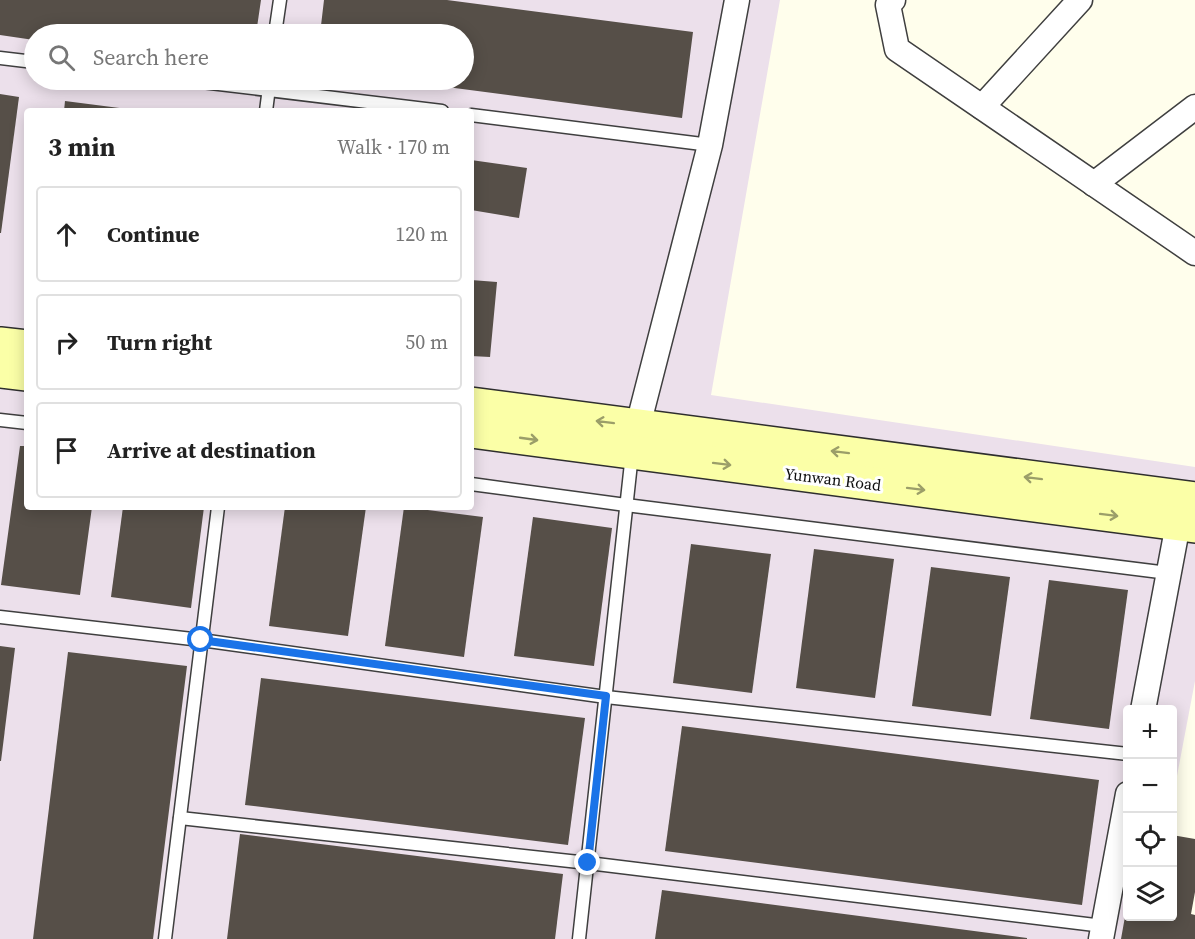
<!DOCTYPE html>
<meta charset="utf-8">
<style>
:root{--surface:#fff;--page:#f6f6f6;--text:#222;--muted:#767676;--line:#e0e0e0}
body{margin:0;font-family:"Source Serif 4",serif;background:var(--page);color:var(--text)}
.controls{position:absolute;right:18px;bottom:18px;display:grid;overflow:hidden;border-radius:6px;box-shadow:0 3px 15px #0003}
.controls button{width:54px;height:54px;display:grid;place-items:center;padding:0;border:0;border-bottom:2px solid var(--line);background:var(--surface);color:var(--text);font:30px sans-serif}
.stop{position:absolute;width:18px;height:18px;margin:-14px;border:4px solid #1a73e8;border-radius:50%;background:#fff}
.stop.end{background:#1a73e8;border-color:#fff;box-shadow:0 2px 6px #0008}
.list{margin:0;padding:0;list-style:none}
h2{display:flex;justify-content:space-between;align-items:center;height:78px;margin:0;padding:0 24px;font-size:26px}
h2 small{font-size:20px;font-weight:400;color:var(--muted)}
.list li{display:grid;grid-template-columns:39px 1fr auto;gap:18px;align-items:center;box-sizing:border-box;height:96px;margin:0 12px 12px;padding:0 12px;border:2px solid var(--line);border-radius:6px}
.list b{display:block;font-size:22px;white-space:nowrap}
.list em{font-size:20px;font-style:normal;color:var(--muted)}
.icon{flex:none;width:33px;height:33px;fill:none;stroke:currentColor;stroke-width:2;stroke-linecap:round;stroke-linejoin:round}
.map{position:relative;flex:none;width:1195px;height:939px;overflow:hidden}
.search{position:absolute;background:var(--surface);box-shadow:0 3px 15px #0003;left:24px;top:24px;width:450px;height:66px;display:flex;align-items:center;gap:15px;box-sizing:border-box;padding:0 21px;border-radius:33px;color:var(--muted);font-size:22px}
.panel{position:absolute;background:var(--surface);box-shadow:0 3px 15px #0003;left:24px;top:108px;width:450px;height:402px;border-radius:6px}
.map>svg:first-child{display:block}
</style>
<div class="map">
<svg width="1195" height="939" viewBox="0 0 1195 939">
<rect width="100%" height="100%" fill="#fffeec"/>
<path fill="#ece0eb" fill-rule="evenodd" d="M 0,0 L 780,0 L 711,395 L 1195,467 L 1195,681 L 1173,797 L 1172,710 L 1128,710 L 1128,916 L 1145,939 L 0,939 ZM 34,34 L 464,34 L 464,80 L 34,80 ZM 27,111 L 471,111 L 471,507 L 27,507 Z"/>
<g fill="#564f48">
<path d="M 0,0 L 261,0 L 256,34 L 34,34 L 34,40 L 0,35 Z"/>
<path d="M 324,0 L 447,0 L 693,32 L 682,118 L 401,81 L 464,80 L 464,34 L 320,34 Z"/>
<path d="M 0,94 L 19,97 L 1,233 L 0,233 Z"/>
<path d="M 65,101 L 135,110 L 135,111 L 64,111 Z"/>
<path d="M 471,160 L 527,168 L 519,218 L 471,210 Z"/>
<path d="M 471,280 L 497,282 L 490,357 L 471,356 Z"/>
<path d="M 20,446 L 27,446 L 27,507 L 92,507 L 80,595 L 1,585 Z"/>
<path d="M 123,507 L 204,507 L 191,608 L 111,597 Z"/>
<path d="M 285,507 L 366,507 L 348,636 L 269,626 Z"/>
<path d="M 404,507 L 483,517 L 464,657 L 385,646 Z"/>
<path d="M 533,517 L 612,528 L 594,666 L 514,656 Z"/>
<path d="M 691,544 L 771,554 L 752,693 L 673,683 Z"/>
<path d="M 814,549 L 894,559 L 875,698 L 796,688 Z"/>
<path d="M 931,567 L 1010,577 L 991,716 L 912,706 Z"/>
<path d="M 1049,580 L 1128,590 L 1109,729 L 1030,719 Z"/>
<path d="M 0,646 L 15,648 L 1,761 L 0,761 Z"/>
<path d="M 68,652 L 187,666 L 153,939 L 33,939 Z"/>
<path d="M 261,678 L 585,718 L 568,845 L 245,805 Z"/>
<path d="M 682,726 L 1099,780 L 1082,905 L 665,851 Z"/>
<path d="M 240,834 L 563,874 L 555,939 L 227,939 Z"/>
<path d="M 1172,835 L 1195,839 L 1195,892 L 1191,914 L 1195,915 L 1195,939 L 1121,939 L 1126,911 L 1128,916 L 1172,916 Z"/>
<path d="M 662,890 L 1027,938 L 1027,939 L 655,939 Z"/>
</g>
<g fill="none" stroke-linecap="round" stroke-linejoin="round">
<g stroke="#3f3f3f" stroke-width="15">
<g id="lane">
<path d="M 275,34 L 280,0"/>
<path d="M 0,58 L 34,62"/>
<path d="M 185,80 L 442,111"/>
<path d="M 266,111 L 270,80"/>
<path d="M 471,115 L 710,145"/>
<path d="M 0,420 L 27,423"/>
<path d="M 471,484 L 626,505 L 1168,573"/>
<path d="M 0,617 L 201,640 L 606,697 L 1128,754"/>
<path d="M 180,818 L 588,863 L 1103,926"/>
<path d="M 165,939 L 218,507"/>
<path d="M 579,939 L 632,454"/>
</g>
</g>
<g stroke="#3f3f3f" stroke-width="27">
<g id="street">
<path d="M 893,0 L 888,5 L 897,49 L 1195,253"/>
<path d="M 982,107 L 1080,0"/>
<path d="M 1094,184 L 1195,107"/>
<path d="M 634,441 L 710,145 L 737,0"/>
<path d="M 1143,710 L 1178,524"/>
<path d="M 1101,939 L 1128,794"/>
</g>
</g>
<g stroke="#2e2e2e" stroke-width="36">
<g id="secondary">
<path d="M 0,344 L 27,347"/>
<path d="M 0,371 L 27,374"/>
<path d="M 471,404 L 1195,499"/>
<path d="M 471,431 L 1195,526"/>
</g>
</g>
<use href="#lane" stroke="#fff" stroke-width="12"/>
<use href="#street" stroke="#fff" stroke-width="24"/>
<use href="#secondary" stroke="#fbffa7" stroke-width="33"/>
</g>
<defs><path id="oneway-shaft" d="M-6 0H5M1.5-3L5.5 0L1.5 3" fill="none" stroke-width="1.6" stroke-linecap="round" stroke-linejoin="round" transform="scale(1.5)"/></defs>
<g stroke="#9b9e69">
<use href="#oneway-shaft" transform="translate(605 422) rotate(-173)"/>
<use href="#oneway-shaft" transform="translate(529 439) rotate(8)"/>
<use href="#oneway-shaft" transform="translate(840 452) rotate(-173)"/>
<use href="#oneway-shaft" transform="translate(722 464) rotate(7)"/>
<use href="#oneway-shaft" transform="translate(1033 478) rotate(-173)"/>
<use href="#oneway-shaft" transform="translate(916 489) rotate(7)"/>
<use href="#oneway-shaft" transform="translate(1109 515) rotate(7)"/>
</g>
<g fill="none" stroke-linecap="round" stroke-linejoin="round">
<path stroke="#1a73e8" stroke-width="8" d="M 201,640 L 606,696 L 588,863"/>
</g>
<g text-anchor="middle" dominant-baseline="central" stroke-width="6" stroke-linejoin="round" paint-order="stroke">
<g font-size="16" fill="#0c0c0c" stroke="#fff">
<text transform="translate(833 479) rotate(7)">Yunwan Road</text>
</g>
</g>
</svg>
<div class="controls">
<button>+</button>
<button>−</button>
<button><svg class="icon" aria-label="locate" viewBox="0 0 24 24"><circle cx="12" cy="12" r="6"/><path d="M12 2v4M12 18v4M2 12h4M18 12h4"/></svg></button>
<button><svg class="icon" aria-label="layers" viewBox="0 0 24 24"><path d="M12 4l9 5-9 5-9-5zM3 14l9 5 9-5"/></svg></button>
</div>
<div class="stop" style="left:201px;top:640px"></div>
<div class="stop end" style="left:588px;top:863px"></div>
<div class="search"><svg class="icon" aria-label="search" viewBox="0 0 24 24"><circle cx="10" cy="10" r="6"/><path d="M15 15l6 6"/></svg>Search here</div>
<section class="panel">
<h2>3 min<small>Walk · 170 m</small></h2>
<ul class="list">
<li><svg class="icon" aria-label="ahead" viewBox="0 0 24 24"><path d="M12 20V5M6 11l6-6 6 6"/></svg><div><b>Continue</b></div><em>120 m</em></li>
<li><svg class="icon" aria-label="right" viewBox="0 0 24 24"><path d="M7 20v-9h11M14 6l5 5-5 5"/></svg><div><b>Turn right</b></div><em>50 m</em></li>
<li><svg class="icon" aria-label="arrive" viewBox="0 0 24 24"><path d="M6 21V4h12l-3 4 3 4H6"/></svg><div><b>Arrive at destination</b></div></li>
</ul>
</section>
</div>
